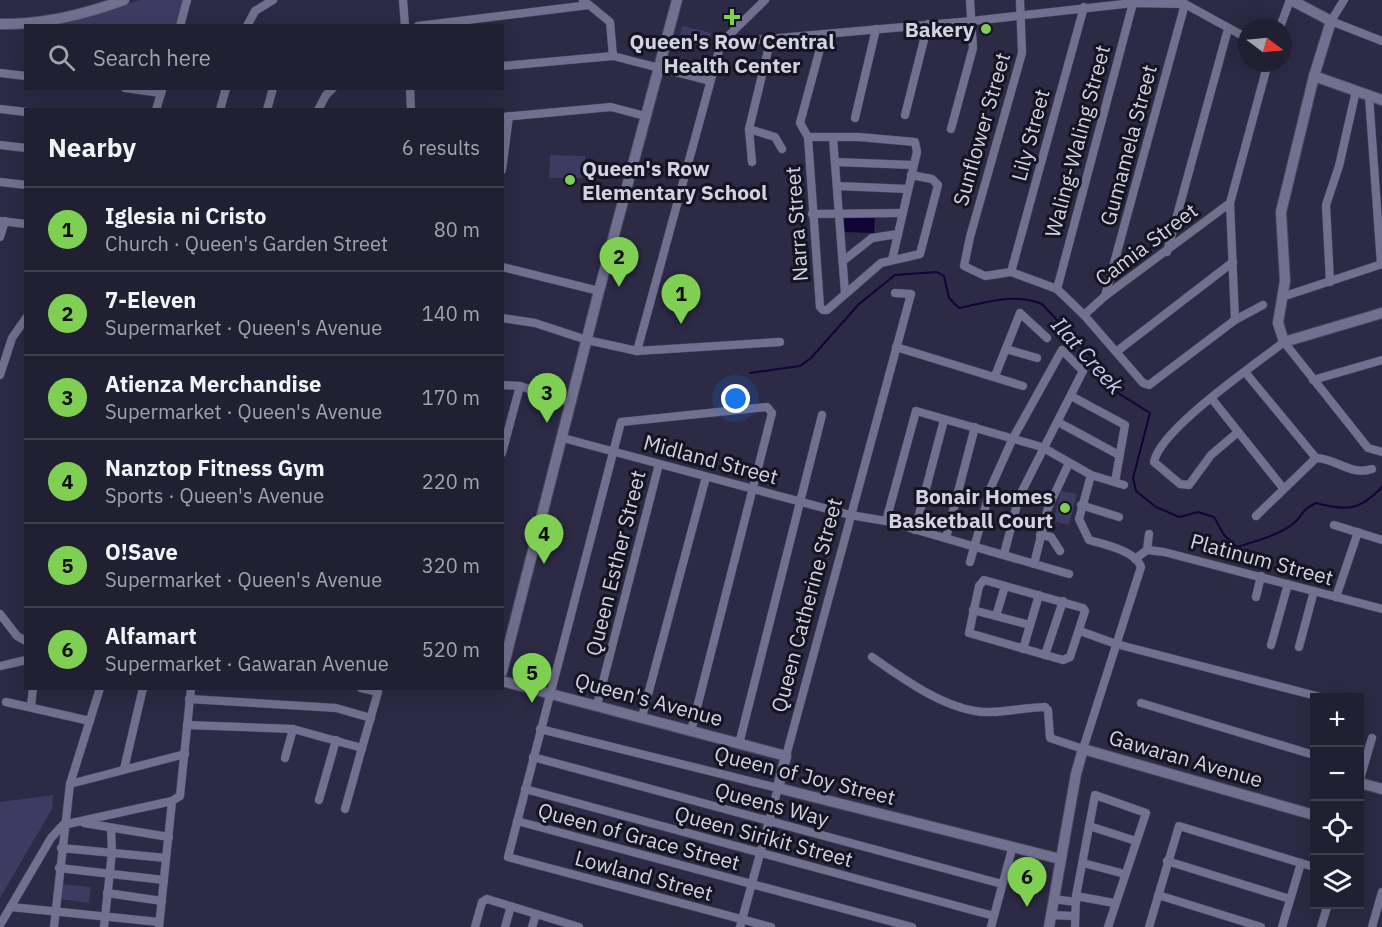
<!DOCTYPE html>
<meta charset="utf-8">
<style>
:root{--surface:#212033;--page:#2d2d3f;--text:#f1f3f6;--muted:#a2a3ac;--line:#3e3e4e;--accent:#7fd052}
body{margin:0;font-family:"IBM Plex Sans",sans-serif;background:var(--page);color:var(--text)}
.controls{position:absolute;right:18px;bottom:18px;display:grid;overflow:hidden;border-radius:0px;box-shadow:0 6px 24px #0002}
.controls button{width:54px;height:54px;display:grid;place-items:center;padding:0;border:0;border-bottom:2px solid var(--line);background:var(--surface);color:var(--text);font:30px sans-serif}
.compass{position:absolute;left:1238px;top:18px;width:54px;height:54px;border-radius:50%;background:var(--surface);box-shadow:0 6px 24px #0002;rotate:106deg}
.you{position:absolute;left:736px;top:399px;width:21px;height:21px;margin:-15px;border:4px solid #fff;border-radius:50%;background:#1a73e8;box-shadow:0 0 0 9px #1a73e833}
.badge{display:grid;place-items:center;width:39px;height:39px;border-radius:50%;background:var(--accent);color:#111;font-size:20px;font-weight:700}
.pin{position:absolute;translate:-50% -50px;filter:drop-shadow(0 2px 3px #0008)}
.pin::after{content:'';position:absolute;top:32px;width:21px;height:18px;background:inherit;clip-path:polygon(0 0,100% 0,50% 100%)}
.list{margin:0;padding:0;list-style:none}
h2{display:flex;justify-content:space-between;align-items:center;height:78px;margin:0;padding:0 24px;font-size:26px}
h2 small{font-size:20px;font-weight:400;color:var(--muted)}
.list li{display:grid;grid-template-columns:39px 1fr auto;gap:18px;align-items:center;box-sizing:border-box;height:84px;padding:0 24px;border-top:2px solid var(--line)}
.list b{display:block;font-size:22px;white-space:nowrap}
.list p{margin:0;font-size:20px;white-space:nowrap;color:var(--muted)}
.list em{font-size:20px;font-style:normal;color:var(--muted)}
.icon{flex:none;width:33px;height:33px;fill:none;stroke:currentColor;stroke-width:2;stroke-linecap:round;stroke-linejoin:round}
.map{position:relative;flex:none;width:1382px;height:927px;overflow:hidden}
.search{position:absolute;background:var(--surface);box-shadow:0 6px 24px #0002;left:24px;top:24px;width:480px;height:66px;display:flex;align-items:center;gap:15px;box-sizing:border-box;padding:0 21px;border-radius:0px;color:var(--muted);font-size:22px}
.panel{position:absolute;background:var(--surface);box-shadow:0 6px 24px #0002;left:24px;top:108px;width:480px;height:582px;border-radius:0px}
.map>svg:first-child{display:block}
</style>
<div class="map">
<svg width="1382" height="927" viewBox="0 0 1382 927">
<rect width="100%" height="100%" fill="#2c2a44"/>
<g fill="#3d3b61">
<path d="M 140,0 L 183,0 L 176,25 L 59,26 Z"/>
<path d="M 682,26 L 711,33 L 708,47 L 679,41 Z"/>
<path d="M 550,155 L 585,156 L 585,178 L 549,178 Z"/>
<path d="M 1061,491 L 1077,494 L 1069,525 L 1053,521 Z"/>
<path d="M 53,795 L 52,809 L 0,898 L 0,802 Z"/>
<path d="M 61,884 L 91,887 L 89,903 L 59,899 Z"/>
</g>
<path fill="#120437" d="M 843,216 L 875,217 L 874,233 L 842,232 Z"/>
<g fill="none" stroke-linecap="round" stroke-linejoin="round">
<path stroke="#120437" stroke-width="2" d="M 750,373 L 800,366 L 811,358 L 859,304 L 895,275 L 937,272 L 944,276 L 949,298 L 959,308 C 988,302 1013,293 1042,304 L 1112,379 L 1118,393 L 1150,413 L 1133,478 L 1136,491 L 1156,507 L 1179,517 L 1198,512 L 1214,517 L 1224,535 L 1237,547 C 1253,542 1283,534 1295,522 C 1305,513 1300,511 1316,503 C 1346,511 1360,511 1382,487"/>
<g stroke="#49485e" stroke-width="9">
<g id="street">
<path d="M 403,0 L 405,26"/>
<path d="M 583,0 L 610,22 L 613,56"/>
<path d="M 1020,0 L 1022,53 L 970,237 L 964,266 L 985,276 L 1011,272 L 1057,289 L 1084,315 L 1143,383 L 1149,385 L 1235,320 L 1263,305"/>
<path d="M 1344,0 L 1331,21 L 1382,41"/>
<path d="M 180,26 L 187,0"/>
<path d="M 247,26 L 255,11 L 273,0"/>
<path d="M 418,26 L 589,5"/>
<path d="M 1280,27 L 1290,0"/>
<path d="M 824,34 L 800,123 L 808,137 L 820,307 L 823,310 L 827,310 L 881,263 L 920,254 L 938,185 L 932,179 L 911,175"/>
<path d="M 721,43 L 972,21 L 1133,3 L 1185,4 L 1247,38"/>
<path d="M 502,66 L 613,56 L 710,81"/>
<path d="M 0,73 L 26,76"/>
<path d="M 125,88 L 161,93"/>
<path d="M 410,88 L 411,110"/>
<path d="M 1369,96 L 1381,264"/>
<path d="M 0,109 L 26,112"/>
<path d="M 156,110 L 162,90"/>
<path d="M 220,110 L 226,88"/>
<path d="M 267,110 L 273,88"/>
<path d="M 318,110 L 326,95 L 333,88"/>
<path d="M 905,115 L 928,24"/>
<path d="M 502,117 L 611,107 L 645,116"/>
<path d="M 855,118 L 876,29"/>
<path d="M 749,129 L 775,137 L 782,149"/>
<path d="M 951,129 L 973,48 L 970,0"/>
<path d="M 808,137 L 859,137 L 915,142 L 917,152 L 892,260"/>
<path d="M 833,138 L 845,293"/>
<path d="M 0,145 L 26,148"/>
<path d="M 752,162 L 749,129 L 771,38"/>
<path d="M 835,162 L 913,165"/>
<path d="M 502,170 L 509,116"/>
<path d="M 0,182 L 26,185"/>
<path d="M 837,186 L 908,189"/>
<path d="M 812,214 L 902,213"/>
<path d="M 0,221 L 26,224"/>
<path d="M 0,237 L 5,221"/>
<path d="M 1167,252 L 1228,29"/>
<path d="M 843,261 L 872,238 L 898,234"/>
<path d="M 502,267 L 599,291"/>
<path d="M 1011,272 L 1084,7"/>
<path d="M 1330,282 L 1326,205 L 1339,166 L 1356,91"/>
<path d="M 1057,289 L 1133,3"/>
<path d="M 1105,296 L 1185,4"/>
<path d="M 1282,297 L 1382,264"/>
<path d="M 1084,315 L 1105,296 L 1230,203"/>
<path d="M 502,318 L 535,323 L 587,340 L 637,351 L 780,342"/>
<path d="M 1235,320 L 1230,203 L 1268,63"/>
<path d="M 896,347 L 1023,386"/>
<path d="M 1006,349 L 1037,358"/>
<path d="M 637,351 L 721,43 L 765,0"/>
<path d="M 1116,352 L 1233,262"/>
<path d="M 1245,372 L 1316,458 C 1338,459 1350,476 1372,469"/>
<path d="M 0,375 L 12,338 L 26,318"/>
<path d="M 995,376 L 1020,313 L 1047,338"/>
<path d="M 1313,380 L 1382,360"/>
<path d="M 502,385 L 520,386 L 571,403"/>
<path d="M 1071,396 L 1125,425 L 1115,482"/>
<path d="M 1212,399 L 1283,488"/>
<path d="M 1058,422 L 1119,455"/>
<path d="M 1238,432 L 1211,455 L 1189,485 L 1180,484 L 1154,462 C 1160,429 1256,364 1284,342 L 1368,448 L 1382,452"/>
<path d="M 563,438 L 850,515 L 886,521 L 1069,574"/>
<path d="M 502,453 L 520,386"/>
<path d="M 1081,505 L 1119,517"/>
<path d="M 1256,516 L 1316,458"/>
<path d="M 886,521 L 916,411 L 1042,447 L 1091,475 L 1124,485"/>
<path d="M 1334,525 L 1382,540"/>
<path d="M 915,530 L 944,420"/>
<path d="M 1040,535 L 1051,537 L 1060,551"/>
<path d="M 946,538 L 975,427"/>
<path d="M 1147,550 L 1149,534"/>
<path d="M 1135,559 L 1147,550 L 1164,552 L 1382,609"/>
<path d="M 970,562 L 991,487 L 1013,438 L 1062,350 L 1083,371 L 1019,497 L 1004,554"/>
<path d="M 1034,564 L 1048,508 L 1069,463"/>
<path d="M 984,580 L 1083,608 L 1085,611 L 1070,657 L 1063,660 L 969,633 L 979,586 Z"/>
<path d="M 1256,597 L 1261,576"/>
<path d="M 1336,597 L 1358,532"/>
<path d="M 973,610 L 1030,625"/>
<path d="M 0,614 L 17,636 L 26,641"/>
<path d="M 996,616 L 1005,586"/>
<path d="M 1080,631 L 1116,644 L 1324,698"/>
<path d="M 1271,645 L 1288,584"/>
<path d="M 1299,647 L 1314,591"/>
<path d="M 1023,649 L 1039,595"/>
<path d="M 1045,655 L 1063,601"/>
<path d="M 872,657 C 902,678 939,705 975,711 C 998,715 1022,707 1045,707 L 1048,710 L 1050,738 L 1083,749 L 1141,567 C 1136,551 1104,544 1089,540 L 1079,519 L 1091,475"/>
<path d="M 0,666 L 26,660"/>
<path d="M 189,699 L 336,708 L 371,718"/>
<path d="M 6,702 L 90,721"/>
<path d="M 1141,703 L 1314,755"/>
<path d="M 597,705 L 659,464"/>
<path d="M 31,706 L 33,688"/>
<path d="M 642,717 L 706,477"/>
<path d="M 187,725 L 293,729 L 362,748 L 378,692 L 361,688"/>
<path d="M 540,729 L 778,788 L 740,927"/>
<path d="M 691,731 L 772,413 L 767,407 L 621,422 L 508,857 L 771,927"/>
<path d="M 739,744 L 822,415"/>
<path d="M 786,756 L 911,294 L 895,293"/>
<path d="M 533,757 L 1002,884"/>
<path d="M 285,758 L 293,729"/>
<path d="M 124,769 L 143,688"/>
<path d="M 1360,779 L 1372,738"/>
<path d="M 70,784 L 185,754"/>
<path d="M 525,789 L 994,916"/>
<path d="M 319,800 L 336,740"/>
<path d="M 345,809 L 362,748"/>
<path d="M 517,821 L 912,927"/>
<path d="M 84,823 L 169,837"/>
<path d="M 1089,826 L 1136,841"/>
<path d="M 61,848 L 166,858"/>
<path d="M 1167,861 L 1290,899"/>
<path d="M 1083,863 L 1125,874"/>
<path d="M 59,868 L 164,880"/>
<path d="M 107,893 L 162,901"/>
<path d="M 1158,895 L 1261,927"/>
<path d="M 1076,896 L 1114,903"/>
<path d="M 1053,899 L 1076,902"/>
<path d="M 11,907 L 159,922"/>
<path d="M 1050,915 L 1074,916"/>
<path d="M 0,925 L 51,838 L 63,825 L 172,801 L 180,796 L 191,688"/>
<path d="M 54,927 L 70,784 L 100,688"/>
<path d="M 104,927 L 112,852 L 111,829"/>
<path d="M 159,927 L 172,801"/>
<path d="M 475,927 L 482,902 L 487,899 L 579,927"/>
<path d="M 505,927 L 511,906"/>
<path d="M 532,927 L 536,914"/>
<path d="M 991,927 L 1012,849"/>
<path d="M 1075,927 L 1076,896 L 1095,795 L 1146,813 L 1108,927"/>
<path d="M 1149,927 L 1179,826 L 1314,867"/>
<path d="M 1282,927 L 1301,863"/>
<path d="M 1321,927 L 1328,904"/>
<path d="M 1372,927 L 1382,892"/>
</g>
</g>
<g stroke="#49485e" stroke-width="12">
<g id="secondary">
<path d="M 1291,0 L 1331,21 L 1314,76 L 1281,212 L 1285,281 L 1278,323 L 1284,342 L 1382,313"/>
<path d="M 0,24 C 43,25 83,15 124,0"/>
<path d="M 1314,76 L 1382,100"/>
<path d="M 502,672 L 599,291 L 677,0"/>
<path d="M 502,681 L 786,756 L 778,788 L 1060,859"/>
<path d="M 1360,783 L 1382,789"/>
<path d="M 1049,927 L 1076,774 L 1083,749 L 1314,815"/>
</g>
</g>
<use href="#street" stroke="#71708f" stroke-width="8"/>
<use href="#secondary" stroke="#71708f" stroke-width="10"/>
</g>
<g fill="#7fd052" stroke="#151420" stroke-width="2">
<path d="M729 8h6v6h6v6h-6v6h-6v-6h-6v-6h6z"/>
<circle cx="986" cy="29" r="6"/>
<circle cx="570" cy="180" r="6"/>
<circle cx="1065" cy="508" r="6"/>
</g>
<g text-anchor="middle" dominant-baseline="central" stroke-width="6" stroke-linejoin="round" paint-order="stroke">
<g font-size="21" font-weight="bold" fill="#d2d2e3" stroke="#151420" text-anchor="end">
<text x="974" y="29">Bakery</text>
<text x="732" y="41" text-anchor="middle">Queen's Row Central<tspan x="732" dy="24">Health Center</tspan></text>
<text x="582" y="168" text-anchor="start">Queen's Row<tspan x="582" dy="24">Elementary School</tspan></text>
<text x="1053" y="496">Bonair Homes<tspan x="1053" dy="24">Basketball Court</tspan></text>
</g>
<g font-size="21" fill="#d2d2e3" stroke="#151420">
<text transform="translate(981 129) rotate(-74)">Sunflower Street</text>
<text transform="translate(1030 135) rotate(-75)">Lily Street</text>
<text transform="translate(1077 141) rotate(-75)">Waling-Waling Street</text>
<text transform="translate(1128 145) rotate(-75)">Gumamela Street</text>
<text transform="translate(796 224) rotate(-94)">Narra Street</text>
<text transform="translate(1146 244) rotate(-37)">Camia Street</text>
<text transform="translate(711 459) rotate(15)">Midland Street</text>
<text transform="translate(1262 559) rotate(15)">Platinum Street</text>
<text transform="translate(615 563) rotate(-76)">Queen Esther Street</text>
<text transform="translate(806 605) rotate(-75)">Queen Catherine Street</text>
<text transform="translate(649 699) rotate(15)">Queen's Avenue</text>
<text transform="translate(1186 758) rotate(16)">Gawaran Avenue</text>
<text transform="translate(805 775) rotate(14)">Queen of Joy Street</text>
<text transform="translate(772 804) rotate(15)">Queens Way</text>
<text transform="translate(639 836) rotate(15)">Queen of Grace Street</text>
<text transform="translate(764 836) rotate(15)">Queen Sirikit Street</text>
<text transform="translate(644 875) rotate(15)">Lowland Street</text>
</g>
<g font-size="22" font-style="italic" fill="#c9c8fc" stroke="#151420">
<text transform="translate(1088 355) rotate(48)">Ilat Creek</text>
</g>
</g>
</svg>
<div class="controls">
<button>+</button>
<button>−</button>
<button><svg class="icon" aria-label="locate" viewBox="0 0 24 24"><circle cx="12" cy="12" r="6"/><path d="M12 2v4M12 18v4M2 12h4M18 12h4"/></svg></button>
<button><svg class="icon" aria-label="layers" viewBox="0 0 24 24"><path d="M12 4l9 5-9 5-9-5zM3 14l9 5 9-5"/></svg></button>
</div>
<svg class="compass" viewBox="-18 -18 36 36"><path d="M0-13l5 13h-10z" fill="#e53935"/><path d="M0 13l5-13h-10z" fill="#a2a3ac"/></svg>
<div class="you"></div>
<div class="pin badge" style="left:681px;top:324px">1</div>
<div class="pin badge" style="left:619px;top:287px">2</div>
<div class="pin badge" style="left:547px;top:423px">3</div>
<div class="pin badge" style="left:544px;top:564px">4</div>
<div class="pin badge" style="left:532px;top:703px">5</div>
<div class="pin badge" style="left:1027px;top:907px">6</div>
<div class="search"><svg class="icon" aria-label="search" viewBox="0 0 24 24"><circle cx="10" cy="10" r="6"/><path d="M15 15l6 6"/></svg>Search here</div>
<section class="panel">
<h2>Nearby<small>6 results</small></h2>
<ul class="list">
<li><span class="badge">1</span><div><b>Iglesia ni Cristo</b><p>Church · Queen's Garden Street</p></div><em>80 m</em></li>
<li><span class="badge">2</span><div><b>7-Eleven</b><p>Supermarket · Queen's Avenue</p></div><em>140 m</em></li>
<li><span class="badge">3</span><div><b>Atienza Merchandise</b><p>Supermarket · Queen's Avenue</p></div><em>170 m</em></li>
<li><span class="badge">4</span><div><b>Nanztop Fitness Gym</b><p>Sports · Queen's Avenue</p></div><em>220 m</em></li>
<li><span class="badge">5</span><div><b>O!Save</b><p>Supermarket · Queen's Avenue</p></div><em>320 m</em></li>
<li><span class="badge">6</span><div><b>Alfamart</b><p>Supermarket · Gawaran Avenue</p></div><em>520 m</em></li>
</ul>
</section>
</div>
